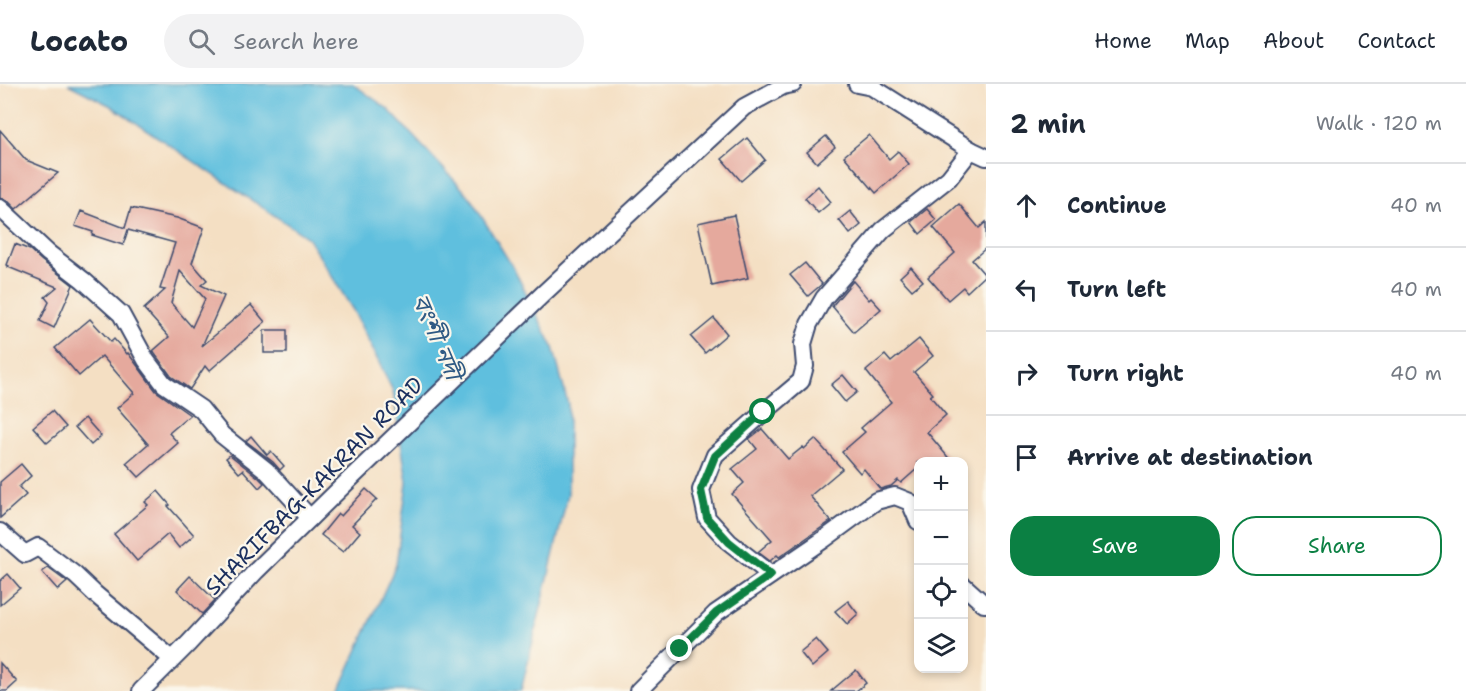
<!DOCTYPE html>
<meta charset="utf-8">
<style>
:root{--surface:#fff;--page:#f2f2f3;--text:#1f2937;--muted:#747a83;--line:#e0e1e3;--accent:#0b8043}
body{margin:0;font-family:"Shantell Sans","Noto Sans Bengali",sans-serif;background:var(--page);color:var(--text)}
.controls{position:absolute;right:18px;bottom:18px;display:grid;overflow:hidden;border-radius:12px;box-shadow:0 3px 9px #0003}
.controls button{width:54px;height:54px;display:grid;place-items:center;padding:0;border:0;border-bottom:2px solid var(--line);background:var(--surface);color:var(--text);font:30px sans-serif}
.stop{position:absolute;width:18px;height:18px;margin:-14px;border:4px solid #0b8043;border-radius:50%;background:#fff}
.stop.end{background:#0b8043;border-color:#fff;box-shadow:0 2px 6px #0008}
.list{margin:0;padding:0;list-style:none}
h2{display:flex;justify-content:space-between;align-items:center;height:78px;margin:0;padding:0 24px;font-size:26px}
h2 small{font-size:20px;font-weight:400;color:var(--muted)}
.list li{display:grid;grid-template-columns:39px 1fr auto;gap:18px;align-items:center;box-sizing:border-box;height:84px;padding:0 24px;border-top:2px solid var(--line)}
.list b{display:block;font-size:22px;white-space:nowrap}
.list em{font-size:20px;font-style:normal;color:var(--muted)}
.actions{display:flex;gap:12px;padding:18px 24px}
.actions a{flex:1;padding:14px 0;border:2px solid var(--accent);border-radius:24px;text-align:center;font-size:21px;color:var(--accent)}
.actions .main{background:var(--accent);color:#fff}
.icon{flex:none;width:33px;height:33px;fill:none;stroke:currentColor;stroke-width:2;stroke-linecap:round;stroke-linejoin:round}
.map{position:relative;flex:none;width:986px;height:607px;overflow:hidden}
header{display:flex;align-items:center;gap:36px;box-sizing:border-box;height:84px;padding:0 30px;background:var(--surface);border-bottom:2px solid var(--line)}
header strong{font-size:28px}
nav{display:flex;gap:33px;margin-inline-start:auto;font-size:21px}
.search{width:420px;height:54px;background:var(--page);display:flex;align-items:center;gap:15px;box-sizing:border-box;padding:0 21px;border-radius:33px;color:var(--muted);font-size:22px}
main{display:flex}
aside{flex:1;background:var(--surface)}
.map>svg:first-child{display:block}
</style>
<header>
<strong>Locato</strong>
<div class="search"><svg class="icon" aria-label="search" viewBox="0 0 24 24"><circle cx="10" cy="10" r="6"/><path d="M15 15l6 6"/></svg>Search here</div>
<nav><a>Home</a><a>Map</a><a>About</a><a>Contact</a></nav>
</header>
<main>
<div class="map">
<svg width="986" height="607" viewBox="0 0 986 607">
<rect width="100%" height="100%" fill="#fbf7ec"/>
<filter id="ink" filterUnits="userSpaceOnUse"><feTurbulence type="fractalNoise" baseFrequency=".0167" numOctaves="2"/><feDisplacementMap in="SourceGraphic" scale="12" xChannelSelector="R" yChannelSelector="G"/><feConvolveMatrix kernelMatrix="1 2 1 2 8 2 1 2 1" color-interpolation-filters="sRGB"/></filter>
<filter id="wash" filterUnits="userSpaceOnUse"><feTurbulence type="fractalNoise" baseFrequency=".008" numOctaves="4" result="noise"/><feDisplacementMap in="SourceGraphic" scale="24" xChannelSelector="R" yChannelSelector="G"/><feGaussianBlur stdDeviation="1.35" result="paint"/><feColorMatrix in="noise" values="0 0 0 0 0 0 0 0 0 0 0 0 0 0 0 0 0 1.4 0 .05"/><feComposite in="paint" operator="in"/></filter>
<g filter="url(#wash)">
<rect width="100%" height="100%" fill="#f4dfc3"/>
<path fill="#5fbfde" stroke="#3d779e" stroke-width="1.5" d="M 68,0 L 353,0 L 388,25 L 469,112 L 514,185 L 553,263 L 568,320 L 568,410 L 521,607 L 339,607 L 396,481 L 407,398 L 393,307 L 353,226 L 308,154 L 111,22 Z"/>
<g id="blocks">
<g fill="#e5a99d" fill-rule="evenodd">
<path d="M 0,46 L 26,76 L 58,89 L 16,125 L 7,116 L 0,114 Z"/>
<path d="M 869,51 L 889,75 L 898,67 L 909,80 L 876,109 L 844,72 Z"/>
<path d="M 826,52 L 835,63 L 817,79 L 807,68 Z"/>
<path d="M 747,54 L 765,76 L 741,97 L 722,75 Z"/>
<path d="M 818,102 L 831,118 L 818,129 L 805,114 Z"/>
<path d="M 959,120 L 979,144 L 986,138 L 986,164 L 972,176 L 985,191 L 967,208 L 963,203 L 948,216 L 928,193 L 955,169 L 933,143 Z"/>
<path d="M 131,124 L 177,134 L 204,144 L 192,179 L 207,196 L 201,201 L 224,212 L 202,262 L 251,221 L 265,238 L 209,287 L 205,282 L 190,305 L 171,292 L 155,270 L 153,267 L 169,253 L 144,225 L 165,206 L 160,205 L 175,159 L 128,146 L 123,161 L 92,151 L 93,148 L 75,142 L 81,127 L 125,144 ZM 180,187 L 205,215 L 192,243 L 171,219 Z"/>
<path d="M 927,125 L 936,136 L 920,150 L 911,138 Z"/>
<path d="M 850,127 L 861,141 L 850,150 L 839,136 Z"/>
<path d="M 734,131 L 748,194 L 712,202 L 698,139 Z"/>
<path d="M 15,160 L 30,166 L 42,177 L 73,201 L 54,244 L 40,237 L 49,218 L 45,213 L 57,203 L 8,183 L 9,182 L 7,181 Z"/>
<path d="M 805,179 L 822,200 L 808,212 L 790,191 Z"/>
<path d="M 911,183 L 923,197 L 912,206 L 900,193 Z"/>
<path d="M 853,197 L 869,216 L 871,214 L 881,225 L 854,248 L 832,222 Z"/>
<path d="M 714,234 L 727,250 L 705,269 L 691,253 Z"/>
<path d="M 90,235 L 111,258 L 114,255 L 127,270 L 128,269 L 156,307 L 190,331 L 169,349 L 178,359 L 139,393 L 126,379 L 148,360 L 117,324 L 134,309 L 102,272 L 79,292 L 55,264 Z"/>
<rect x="264" y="246" width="23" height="23"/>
<path d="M 919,255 L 933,272 L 914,288 L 933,310 L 930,312 L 946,331 L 927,348 L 952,378 L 918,378 L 918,384 L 901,399 L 898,396 L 891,402 L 880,405 L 864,385 L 860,389 L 842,368 L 865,348 L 861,344 L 891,318 L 866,287 L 885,271 L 891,278 Z"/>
<path d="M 843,291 L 857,308 L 845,318 L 831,301 Z"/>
<path d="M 52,327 L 66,343 L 47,359 L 33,343 Z"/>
<path d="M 85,334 L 101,352 L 91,361 L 75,343 Z"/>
<path d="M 762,345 L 788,375 L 803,363 L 804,365 L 815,355 L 842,385 L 810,412 L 831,437 L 779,473 L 777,471 L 770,477 L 758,468 L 772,456 L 732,410 L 744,399 L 732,385 L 757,365 L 749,355 Z"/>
<path d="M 251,352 L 267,371 L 271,367 L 284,382 L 280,386 L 273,378 L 246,357 Z"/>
<path d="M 230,371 L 259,394 L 264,399 L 259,404 L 243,386 L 239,389 L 226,374 Z"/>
<path d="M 21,380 L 31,392 L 19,403 L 26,411 L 0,434 L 0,398 Z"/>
<path d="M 366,405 L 377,415 L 352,441 L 360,448 L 343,468 L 321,451 L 338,430 L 341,432 Z"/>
<path d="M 158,407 L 170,421 L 168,422 L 194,451 L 179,464 L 168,450 L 137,477 L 114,450 L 148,421 L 145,418 Z"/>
<path d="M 48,484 L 67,498 L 58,506 L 42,488 Z"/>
<path d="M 8,490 L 20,504 L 0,521 L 0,497 Z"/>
<path d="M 190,492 L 215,516 L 202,530 L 177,506 Z"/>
<path d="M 848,517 L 858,530 L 847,540 L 835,527 Z"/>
<path d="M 816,555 L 828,569 L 812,583 L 800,568 Z"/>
<path d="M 0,579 L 17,598 L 7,607 L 0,607 Z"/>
<path d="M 856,586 L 866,599 L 856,607 L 831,607 Z"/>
</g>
</g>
</g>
<g filter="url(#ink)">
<use href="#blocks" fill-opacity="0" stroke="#3c496d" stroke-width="1.5"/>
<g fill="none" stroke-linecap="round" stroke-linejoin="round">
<g stroke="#3c496d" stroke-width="20">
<g id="minor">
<path d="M 857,0 L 872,3 L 971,66"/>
<path d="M 0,124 L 48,169 L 83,196 L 121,230 L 146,276 L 164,300 L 201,325 L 222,351 L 266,386 L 310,434"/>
<path d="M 0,448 L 25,470 L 38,463 L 75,491 L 95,510 L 172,575"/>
<path d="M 771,491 L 729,458 L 707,434 L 701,406 L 715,371 L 763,329 L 801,297 L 805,282 L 803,260 L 809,240 L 824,214 L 883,146 L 949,94 L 971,66 L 986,73"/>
<path d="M 964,502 L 984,520 L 986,520"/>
<path d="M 141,607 L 188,560 L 256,487 L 350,395 L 544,209 L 744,23 L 783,2 L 793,0"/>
<path d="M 638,607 L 716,529 L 823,456 L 876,417 L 895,412 L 910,418 L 918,437"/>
</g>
</g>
<use href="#minor" stroke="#fff" stroke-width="16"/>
</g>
</g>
<g fill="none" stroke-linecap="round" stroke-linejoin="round" filter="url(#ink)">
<path stroke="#0b8043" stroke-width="8" d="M 680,565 L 716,529 L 771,491 L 729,458 L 707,434 L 701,406 L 715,372 L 763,328"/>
</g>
<g text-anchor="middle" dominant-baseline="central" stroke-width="4.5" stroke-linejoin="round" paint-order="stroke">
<g font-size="22" fill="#1b2f5e" stroke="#fbf7ec">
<text transform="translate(314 402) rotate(-45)">SHARIFBAG-KAKRAN ROAD</text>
</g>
<g font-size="24" font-style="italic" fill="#2f5a84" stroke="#fbf7ec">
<text transform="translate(437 253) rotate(67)">বংশী নদী</text>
</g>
</g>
</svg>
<div class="controls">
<button>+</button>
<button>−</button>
<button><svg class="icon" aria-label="locate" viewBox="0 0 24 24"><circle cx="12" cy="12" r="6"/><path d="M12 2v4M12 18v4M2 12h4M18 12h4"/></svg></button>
<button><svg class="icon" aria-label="layers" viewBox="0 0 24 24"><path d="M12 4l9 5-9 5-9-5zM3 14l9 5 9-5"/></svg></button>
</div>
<div class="stop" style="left:763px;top:328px"></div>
<div class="stop end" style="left:680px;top:565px"></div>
</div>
<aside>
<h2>2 min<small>Walk · 120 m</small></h2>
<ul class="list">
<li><svg class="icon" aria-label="ahead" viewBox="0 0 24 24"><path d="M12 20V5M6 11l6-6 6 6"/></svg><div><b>Continue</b></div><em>40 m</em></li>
<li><svg class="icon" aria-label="left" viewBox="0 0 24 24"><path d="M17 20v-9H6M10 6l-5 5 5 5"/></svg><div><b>Turn left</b></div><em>40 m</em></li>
<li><svg class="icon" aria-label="right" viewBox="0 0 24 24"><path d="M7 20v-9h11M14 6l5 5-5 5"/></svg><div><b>Turn right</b></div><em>40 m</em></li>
<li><svg class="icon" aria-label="arrive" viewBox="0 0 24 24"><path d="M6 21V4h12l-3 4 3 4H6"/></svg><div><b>Arrive at destination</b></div></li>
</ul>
<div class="actions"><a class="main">Save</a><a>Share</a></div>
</aside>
</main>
